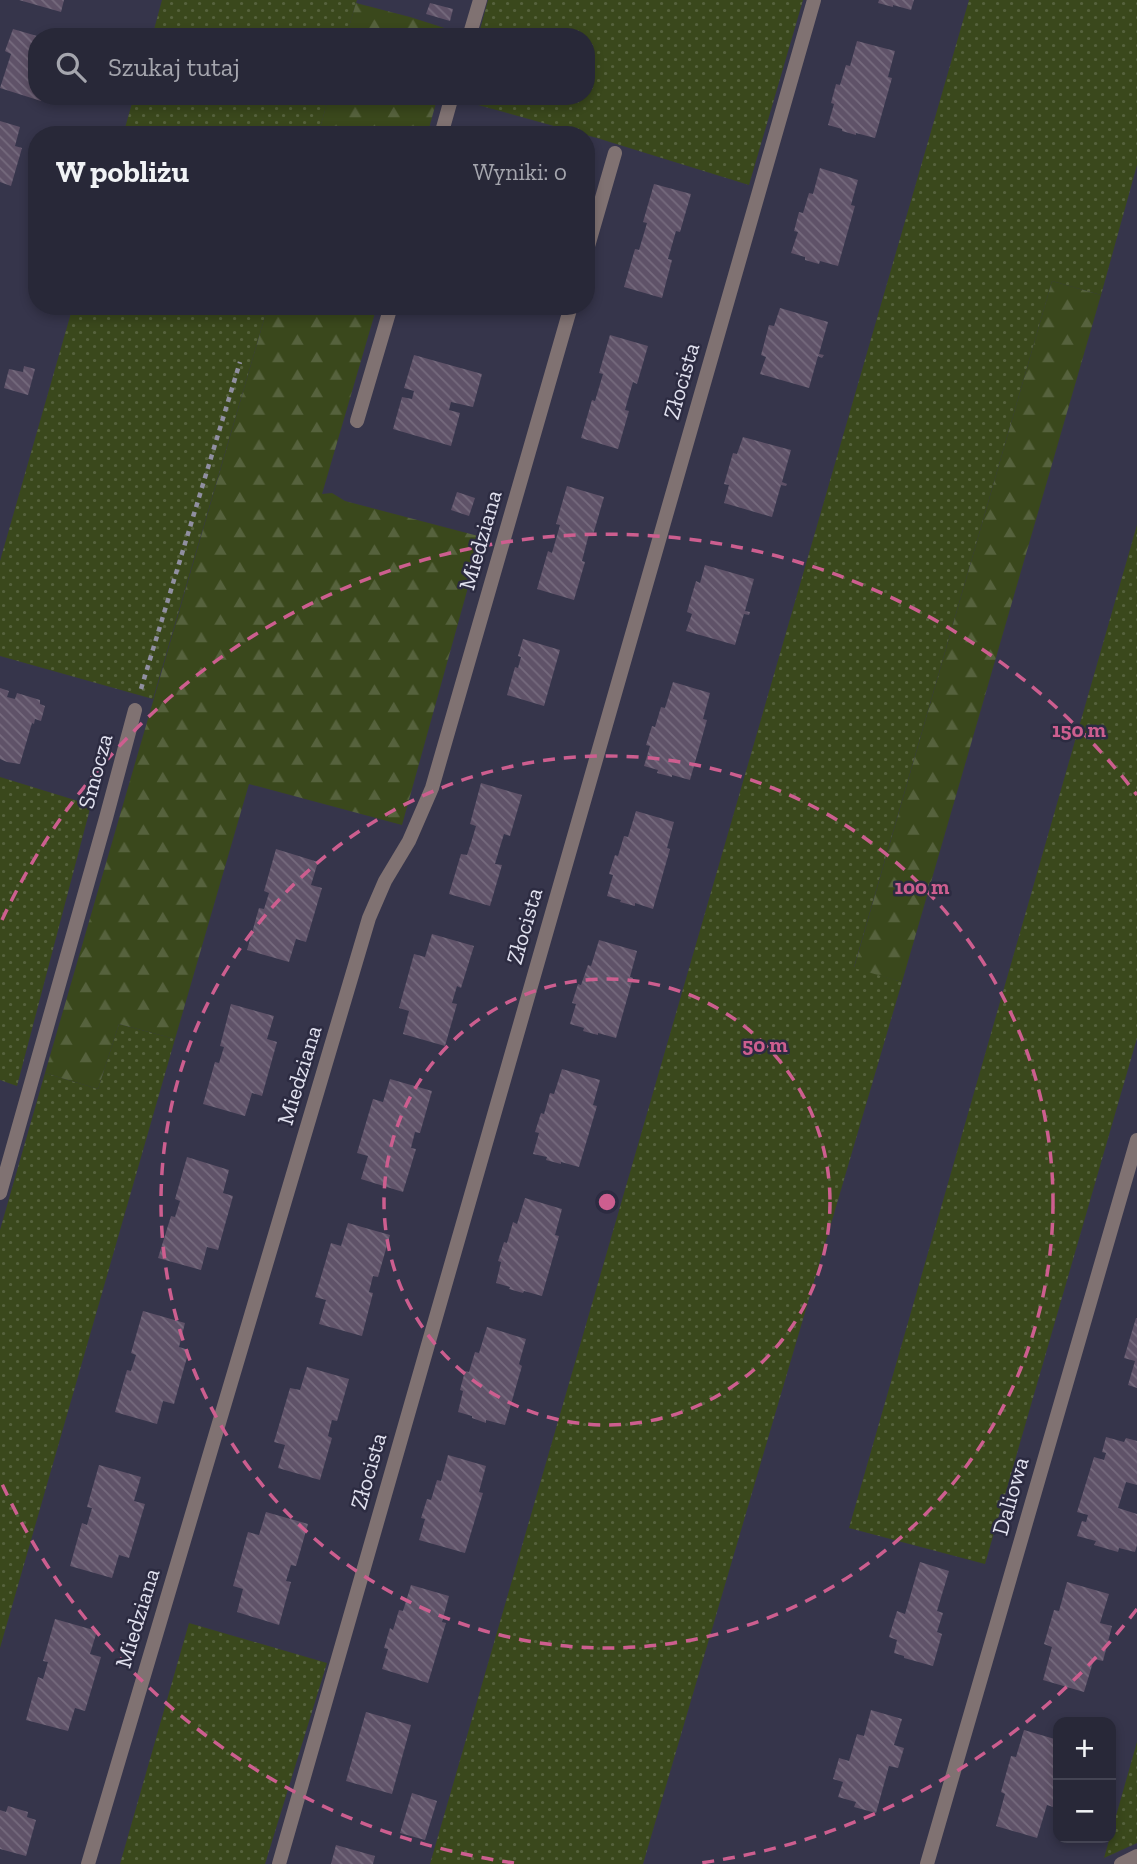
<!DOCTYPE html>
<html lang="pl">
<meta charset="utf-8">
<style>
:root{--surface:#282838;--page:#303040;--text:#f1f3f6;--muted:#a5a6ae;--line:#444453}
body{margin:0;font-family:"Zilla Slab",serif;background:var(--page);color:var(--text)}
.controls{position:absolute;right:21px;bottom:21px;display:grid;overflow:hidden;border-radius:14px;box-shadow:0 4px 10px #0003}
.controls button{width:63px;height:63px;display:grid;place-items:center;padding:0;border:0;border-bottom:2px solid var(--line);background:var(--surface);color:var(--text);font:35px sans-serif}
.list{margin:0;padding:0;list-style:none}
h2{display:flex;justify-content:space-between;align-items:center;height:91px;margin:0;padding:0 28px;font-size:30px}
h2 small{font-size:23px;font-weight:400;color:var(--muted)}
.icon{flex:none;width:38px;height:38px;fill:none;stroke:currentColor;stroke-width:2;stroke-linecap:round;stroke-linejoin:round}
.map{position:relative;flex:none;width:1137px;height:1864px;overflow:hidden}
.search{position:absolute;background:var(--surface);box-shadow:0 4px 10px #0003;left:28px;top:28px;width:567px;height:77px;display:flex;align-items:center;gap:18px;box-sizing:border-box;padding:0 24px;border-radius:28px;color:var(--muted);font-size:26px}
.panel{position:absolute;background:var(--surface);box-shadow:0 4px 10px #0003;left:28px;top:126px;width:567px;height:189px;border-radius:28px}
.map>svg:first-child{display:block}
</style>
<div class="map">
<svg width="1137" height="1864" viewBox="0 0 1137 1864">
<defs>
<pattern id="grass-dots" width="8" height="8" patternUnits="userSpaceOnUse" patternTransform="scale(1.75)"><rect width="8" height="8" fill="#3a481c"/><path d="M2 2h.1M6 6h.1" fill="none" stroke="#56623d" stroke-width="1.8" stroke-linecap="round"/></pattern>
<pattern id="forest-firs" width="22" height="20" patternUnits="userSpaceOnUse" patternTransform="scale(1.75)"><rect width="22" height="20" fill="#3a481c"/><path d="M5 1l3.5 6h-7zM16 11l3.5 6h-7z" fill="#56623d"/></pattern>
<pattern id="building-back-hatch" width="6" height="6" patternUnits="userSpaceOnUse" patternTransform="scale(1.75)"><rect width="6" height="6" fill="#5f5268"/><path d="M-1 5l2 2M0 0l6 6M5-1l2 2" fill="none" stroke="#766b7e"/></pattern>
</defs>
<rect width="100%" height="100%" fill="#36354b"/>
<g fill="url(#grass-dots)">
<path d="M 162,0 L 357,0 L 346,37 L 152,37 Z"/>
<path d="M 488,0 L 803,0 L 749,185 L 597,138 L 460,100 L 461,96 L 586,96 L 586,37 L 478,37 Z"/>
<path d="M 969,0 L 1137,0 L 1137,165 L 1101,295 L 1052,281 L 854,967 L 902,982 L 643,1864 L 430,1864 Z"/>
<path d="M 134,96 L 329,96 L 318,135 L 123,135 Z"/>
<path d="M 73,306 L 268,306 L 153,699 L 0,656 L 0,561 Z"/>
<path d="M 1137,525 L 1137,1038 L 985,1564 L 849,1528 Z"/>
<path d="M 0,777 L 91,805 L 17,1086 L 0,1080 Z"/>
<path d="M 119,1024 L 175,1039 L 0,1648 L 0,1230 L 45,1073 L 98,1089 Z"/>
<path d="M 189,1623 L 327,1663 L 265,1864 L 120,1864 Z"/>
<path d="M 1137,1742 L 1137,1843 L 1104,1858 Z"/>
</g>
<g fill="url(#forest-firs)">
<path d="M 356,3 L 410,17 L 457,32 L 456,37 L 346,37 Z"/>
<path d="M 329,96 L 438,96 L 427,135 L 318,135 Z"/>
<path d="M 1052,281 L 1101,295 L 902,982 L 854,968 Z"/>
<path d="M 268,306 L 377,306 L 322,494 L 332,493 L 345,501 L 482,537 L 402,825 L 249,784 L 175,1039 L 119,1024 L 98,1089 L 45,1073 Z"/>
</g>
<g fill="url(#building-back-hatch)">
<path d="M 19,0 L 64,0 L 61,12 Z"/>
<path d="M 879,0 L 914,0 L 911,10 L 893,5 L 893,7 L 878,3 Z"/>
<path d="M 430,3 L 453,9 L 450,21 L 426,14 Z"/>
<path d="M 13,29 L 37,36 L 37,96 L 43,96 L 41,101 L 0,88 L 11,54 L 5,51 Z"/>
<path d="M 857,41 L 895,51 L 888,77 L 892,78 L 875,138 L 856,133 L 856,135 L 842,131 L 842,129 L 828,125 L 834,104 L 831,103 L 836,84 L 840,85 L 846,65 L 850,66 Z"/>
<path d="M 0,121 L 20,127 L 15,146 L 22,148 L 11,186 L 0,182 Z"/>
<path d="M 820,168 L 858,180 L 851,205 L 855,206 L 838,266 L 820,261 L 819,264 L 805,260 L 805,257 L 791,253 L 798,232 L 794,231 L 799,212 L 803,213 L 809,193 L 813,194 Z"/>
<path d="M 654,184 L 691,194 L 680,232 L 676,231 L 668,259 L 672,260 L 662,298 L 624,287 L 635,249 L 639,250 L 647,223 L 643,222 Z"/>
<path d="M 780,308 L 828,322 L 819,354 L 824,355 L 822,358 L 818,356 L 809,388 L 760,374 L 766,357 L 761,355 L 769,325 L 774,326 Z"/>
<path d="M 610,335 L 648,346 L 637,384 L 633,382 L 625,410 L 629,411 L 618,449 L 581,438 L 592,400 L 595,401 L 603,374 L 599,373 Z"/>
<path d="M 414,355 L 482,374 L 473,407 L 451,402 L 449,410 L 460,413 L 451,446 L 393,429 L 402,397 L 412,399 L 414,391 L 404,388 Z"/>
<path d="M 24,366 L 35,369 L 28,395 L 4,388 L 9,369 L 23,372 Z"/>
<path d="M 743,437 L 791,450 L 782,482 L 787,484 L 786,486 L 781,485 L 772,517 L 724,503 L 729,485 L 724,484 L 733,453 L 737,454 Z"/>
<path d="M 567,486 L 604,497 L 593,535 L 589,534 L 582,561 L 585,562 L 574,600 L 537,589 L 548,551 L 552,553 L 560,525 L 556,524 Z"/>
<path d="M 457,492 L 475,498 L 469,516 L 451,510 Z"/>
<path d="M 705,565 L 754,579 L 745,611 L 750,612 L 749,615 L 744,614 L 735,645 L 686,631 L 692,614 L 687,612 L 691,598 L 696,581 L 700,583 Z"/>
<path d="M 523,639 L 560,650 L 544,706 L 507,695 L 515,667 L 518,668 L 521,657 L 518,656 Z"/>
<path d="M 673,682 L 710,693 L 703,719 L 707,720 L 690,780 L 672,775 L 672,777 L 657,773 L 658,770 L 644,766 L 650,746 L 646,745 L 652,726 L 655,727 L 661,707 L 665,708 Z"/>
<path d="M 0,688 L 9,691 L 7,697 L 15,699 L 17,693 L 40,700 L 40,704 L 45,706 L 41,721 L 35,719 L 34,724 L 32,723 L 20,764 L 7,762 L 0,759 Z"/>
<path d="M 481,783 L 522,795 L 510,836 L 504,834 L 500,847 L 495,864 L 502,865 L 490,906 L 449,894 L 461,854 L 467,855 L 471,843 L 476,826 L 470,824 Z"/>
<path d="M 636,811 L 674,822 L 667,848 L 670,849 L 653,909 L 635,903 L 635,906 L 620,902 L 621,900 L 607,896 L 613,875 L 609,874 L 615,855 L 618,856 L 624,836 L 628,837 Z"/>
<path d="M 276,849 L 318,862 L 311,885 L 322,888 L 306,942 L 296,939 L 289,962 L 247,950 L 259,908 L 264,909 L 269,893 L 264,891 Z"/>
<path d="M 432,934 L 474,946 L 461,988 L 457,986 L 452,1003 L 457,1004 L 445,1046 L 403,1034 L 409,1011 L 399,1008 L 414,954 L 425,957 Z"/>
<path d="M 599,940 L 637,951 L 630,977 L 633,978 L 616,1038 L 598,1033 L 598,1035 L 583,1031 L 584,1028 L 570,1024 L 576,1004 L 572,1003 L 578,984 L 581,985 L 588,965 L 591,966 Z"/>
<path d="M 231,1004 L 274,1016 L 267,1039 L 277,1042 L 262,1096 L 252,1093 L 245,1116 L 203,1104 L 215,1062 L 219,1063 L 224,1047 L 220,1046 Z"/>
<path d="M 562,1069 L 600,1080 L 593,1105 L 597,1106 L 579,1167 L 561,1162 L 561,1164 L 546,1160 L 547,1157 L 533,1154 L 539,1133 L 535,1132 L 541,1113 L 544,1114 L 550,1093 L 554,1094 Z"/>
<path d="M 390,1079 L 432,1091 L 420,1133 L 415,1132 L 411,1148 L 416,1149 L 403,1192 L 361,1179 L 368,1156 L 357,1153 L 373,1099 L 383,1102 Z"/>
<path d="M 187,1157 L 229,1170 L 223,1193 L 233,1196 L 218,1250 L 207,1247 L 201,1270 L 158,1258 L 171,1216 L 175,1217 L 180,1201 L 175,1199 Z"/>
<path d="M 525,1198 L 562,1209 L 555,1235 L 559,1236 L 542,1296 L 524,1291 L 523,1293 L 509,1289 L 510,1287 L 496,1283 L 501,1262 L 498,1261 L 504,1242 L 507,1243 L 513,1222 L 517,1224 Z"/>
<path d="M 348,1223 L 390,1235 L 378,1277 L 373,1276 L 369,1292 L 373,1293 L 362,1336 L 319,1324 L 326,1300 L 315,1297 L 331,1243 L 341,1246 Z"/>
<path d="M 143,1311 L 185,1323 L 179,1347 L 189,1350 L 174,1404 L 163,1401 L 157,1424 L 115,1412 L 127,1370 L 131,1371 L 136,1355 L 131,1353 Z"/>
<path d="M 1136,1318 L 1137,1318 L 1137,1388 L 1128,1385 L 1135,1361 L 1124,1358 Z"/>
<path d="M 487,1327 L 526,1339 L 519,1364 L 522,1366 L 505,1425 L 486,1420 L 486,1423 L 472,1418 L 472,1416 L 458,1412 L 463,1391 L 460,1390 L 465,1371 L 469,1372 L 475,1352 L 479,1353 Z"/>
<path d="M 307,1367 L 349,1379 L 337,1421 L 332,1420 L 328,1436 L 332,1438 L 320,1480 L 278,1468 L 285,1445 L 274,1442 L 290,1388 L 300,1390 Z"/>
<path d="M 1106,1437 L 1124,1442 L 1126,1438 L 1137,1441 L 1137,1485 L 1126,1482 L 1118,1508 L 1137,1514 L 1137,1545 L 1135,1552 L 1119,1548 L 1118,1552 L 1094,1545 L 1096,1541 L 1077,1536 L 1082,1521 L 1086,1522 L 1088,1515 L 1077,1512 L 1094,1457 L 1104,1460 L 1106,1453 L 1102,1452 Z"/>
<path d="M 448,1455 L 486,1466 L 479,1492 L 483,1493 L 465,1553 L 419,1540 L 425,1519 L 421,1518 L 427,1499 L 431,1500 L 437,1480 L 441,1481 Z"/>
<path d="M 99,1465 L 141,1477 L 134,1501 L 145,1504 L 129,1558 L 119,1555 L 112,1578 L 70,1566 L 82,1523 L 87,1525 L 92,1508 L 87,1507 Z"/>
<path d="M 266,1512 L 308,1524 L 296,1566 L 291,1565 L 286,1581 L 291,1582 L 279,1625 L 237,1612 L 243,1589 L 233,1586 L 248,1532 L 259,1535 Z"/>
<path d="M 920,1562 L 949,1571 L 937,1611 L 943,1613 L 937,1632 L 942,1634 L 933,1666 L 904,1658 L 904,1656 L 894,1653 L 897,1640 L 889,1637 L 897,1611 L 905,1614 Z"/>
<path d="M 1067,1582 L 1109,1594 L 1100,1623 L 1112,1626 L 1103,1661 L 1094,1659 L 1084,1692 L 1043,1680 L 1052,1647 L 1044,1644 L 1054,1610 L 1059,1611 Z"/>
<path d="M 411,1585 L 449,1596 L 442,1622 L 446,1623 L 428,1683 L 382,1669 L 388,1649 L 384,1648 L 390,1628 L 393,1630 L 399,1610 L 403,1611 Z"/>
<path d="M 55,1619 L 97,1631 L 90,1654 L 101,1657 L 85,1711 L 75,1708 L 68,1731 L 26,1720 L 38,1677 L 43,1679 L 48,1662 L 43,1661 Z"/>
<path d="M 871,1710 L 902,1719 L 894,1745 L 904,1748 L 898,1768 L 889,1766 L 876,1813 L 854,1807 L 856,1802 L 838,1797 L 843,1782 L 833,1779 L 839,1758 L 849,1761 L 857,1734 L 864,1736 Z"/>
<path d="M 366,1712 L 411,1725 L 392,1794 L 346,1781 Z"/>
<path d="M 1024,1730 L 1058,1740 L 1058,1757 L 1055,1768 L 1058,1769 L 1058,1799 L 1056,1808 L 1047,1805 L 1037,1838 L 996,1826 L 1005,1794 L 1001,1792 L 1011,1756 L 1016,1757 Z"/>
<path d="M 412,1793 L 437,1801 L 425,1840 L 400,1833 Z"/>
<path d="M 8,1806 L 28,1812 L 27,1817 L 36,1820 L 26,1856 L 0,1849 L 0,1810 L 6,1812 Z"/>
<path d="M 336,1845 L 375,1856 L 373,1864 L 331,1864 Z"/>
</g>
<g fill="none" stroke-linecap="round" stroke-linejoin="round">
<path stroke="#908fa1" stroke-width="4.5" stroke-dasharray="5 5" stroke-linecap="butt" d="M 141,689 L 240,362"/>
<g stroke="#807272" stroke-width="14">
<path d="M 469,37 L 480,0"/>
<path d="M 441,135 L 452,96"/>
<path d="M 586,253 L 615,153"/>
<path d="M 357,421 L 391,306"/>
<path d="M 0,1193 L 106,818 L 135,710"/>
<path d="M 88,1864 L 369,918 L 385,881 L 409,841 L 432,788 L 571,306"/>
<path d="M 279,1864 L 814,0"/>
<path d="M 927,1864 L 1137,1140"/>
<path d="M 1121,1864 L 1137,1856"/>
</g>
</g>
<g fill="none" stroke="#cd5e8f" stroke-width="3.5" stroke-dasharray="12 9">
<circle cx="607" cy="1202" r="223"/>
<circle cx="607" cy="1202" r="446"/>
<path d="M1137 1609A668 668 0 0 1 700 1863M514 1863A668 668 0 0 1 2 1484M2 920A668 668 0 0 1 1137 795"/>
</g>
<g text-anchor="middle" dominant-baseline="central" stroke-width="5" stroke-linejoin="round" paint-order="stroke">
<g font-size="23" fill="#e1e1ef" stroke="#2c2b41">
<text transform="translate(681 381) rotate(-74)">Złocista</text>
<text transform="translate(480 540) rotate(-74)">Miedziana</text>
<text transform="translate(95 771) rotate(-75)">Smocza</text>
<text transform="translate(524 926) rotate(-74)">Złocista</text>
<text transform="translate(299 1075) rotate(-73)">Miedziana</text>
<text transform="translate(368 1471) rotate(-74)">Złocista</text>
<text transform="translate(1010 1496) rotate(-74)">Daliowa</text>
<text transform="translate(137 1618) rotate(-73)">Miedziana</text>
</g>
</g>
<circle cx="607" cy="1202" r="10" fill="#cd5e8f" stroke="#2c2b41" stroke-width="3.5"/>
<g font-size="21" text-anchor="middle" font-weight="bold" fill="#cd5e8f" stroke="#2c2b41" stroke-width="5" stroke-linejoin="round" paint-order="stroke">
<text x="1079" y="737">150 m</text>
<text x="922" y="894">100 m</text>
<text x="765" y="1052">50 m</text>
</g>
</svg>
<div class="controls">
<button>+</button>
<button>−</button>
</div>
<div class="search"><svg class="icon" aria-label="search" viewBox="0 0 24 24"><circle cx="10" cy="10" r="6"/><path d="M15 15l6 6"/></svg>Szukaj tutaj</div>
<section class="panel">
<h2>W pobliżu<small>Wyniki: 0</small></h2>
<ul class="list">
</ul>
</section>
</div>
